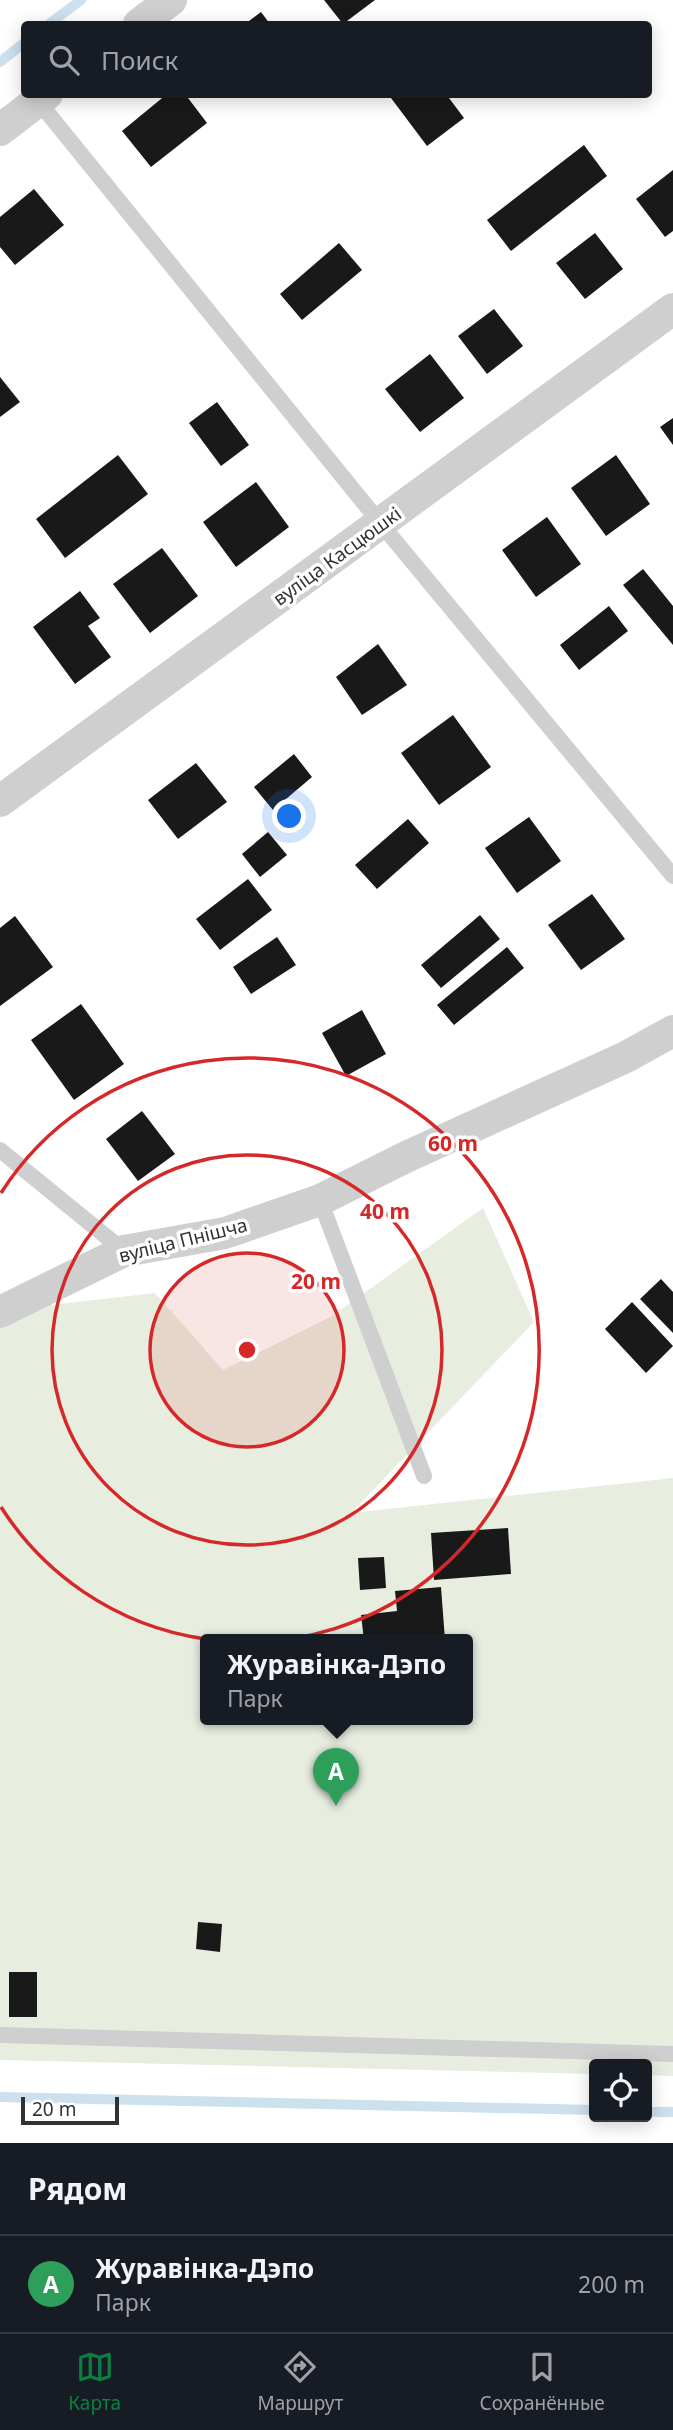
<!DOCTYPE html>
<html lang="ru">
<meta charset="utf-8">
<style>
:root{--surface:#171b24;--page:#242831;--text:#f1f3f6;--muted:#9ea1a6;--line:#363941;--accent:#0b8043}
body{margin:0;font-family:"Noto Sans",sans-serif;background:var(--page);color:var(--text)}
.controls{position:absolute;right:21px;bottom:21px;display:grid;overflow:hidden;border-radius:7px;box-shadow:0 4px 18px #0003}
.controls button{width:63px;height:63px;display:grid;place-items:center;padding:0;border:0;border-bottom:2px solid var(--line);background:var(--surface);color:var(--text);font:35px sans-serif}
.scale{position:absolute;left:21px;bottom:18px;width:98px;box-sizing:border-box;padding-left:7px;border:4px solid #323232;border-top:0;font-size:19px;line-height:24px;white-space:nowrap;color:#323232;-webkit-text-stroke:5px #fff;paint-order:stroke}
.you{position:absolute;left:290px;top:817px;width:24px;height:24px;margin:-18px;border:5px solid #fff;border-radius:50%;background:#1a73e8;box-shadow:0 0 0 10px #1a73e833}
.badge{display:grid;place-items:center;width:46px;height:46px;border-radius:50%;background:var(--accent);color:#fff;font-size:23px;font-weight:700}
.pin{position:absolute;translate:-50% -58px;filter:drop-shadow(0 2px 4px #0008)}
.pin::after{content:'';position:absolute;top:37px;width:24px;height:21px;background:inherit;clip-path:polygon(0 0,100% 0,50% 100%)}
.popup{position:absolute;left:200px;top:1634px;width:273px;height:91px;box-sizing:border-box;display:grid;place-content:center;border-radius:7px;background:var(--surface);filter:drop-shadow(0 2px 5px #0005);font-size:23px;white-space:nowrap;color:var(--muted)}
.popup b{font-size:26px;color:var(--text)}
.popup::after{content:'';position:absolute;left:50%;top:100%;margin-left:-14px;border:14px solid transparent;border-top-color:var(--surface)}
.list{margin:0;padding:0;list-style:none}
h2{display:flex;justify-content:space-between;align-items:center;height:91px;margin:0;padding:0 28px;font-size:30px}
h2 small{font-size:23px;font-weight:400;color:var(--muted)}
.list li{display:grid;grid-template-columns:46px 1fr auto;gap:21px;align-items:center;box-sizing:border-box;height:98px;padding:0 28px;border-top:2px solid var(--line)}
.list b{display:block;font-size:26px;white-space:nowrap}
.list p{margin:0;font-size:23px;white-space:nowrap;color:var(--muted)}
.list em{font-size:23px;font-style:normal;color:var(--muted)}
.icon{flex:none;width:38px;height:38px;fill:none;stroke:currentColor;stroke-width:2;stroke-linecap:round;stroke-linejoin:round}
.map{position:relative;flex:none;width:673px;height:2143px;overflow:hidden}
.search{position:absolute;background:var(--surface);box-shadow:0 4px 18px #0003;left:21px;right:21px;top:21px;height:77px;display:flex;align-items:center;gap:18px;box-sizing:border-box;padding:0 24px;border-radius:7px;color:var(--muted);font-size:26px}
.sheet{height:189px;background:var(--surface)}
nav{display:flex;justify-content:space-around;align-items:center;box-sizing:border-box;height:98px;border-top:2px solid var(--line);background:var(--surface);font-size:19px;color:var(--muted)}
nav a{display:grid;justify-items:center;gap:4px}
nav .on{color:var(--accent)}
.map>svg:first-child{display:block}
</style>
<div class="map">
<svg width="673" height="2143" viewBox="0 0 673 2143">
<rect width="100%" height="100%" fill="#fff"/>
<path fill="#e7eee0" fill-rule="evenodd" d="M 483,1208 L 534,1322 L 351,1513 L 673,1478 L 673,2076 L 647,2075 L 647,2064 L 594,2064 L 594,2074 L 0,2060 L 0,1325 L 42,1306 L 155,1293 L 223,1370 L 332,1316 ZM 205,1640 L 467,1640 L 467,1720 L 205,1720 Z"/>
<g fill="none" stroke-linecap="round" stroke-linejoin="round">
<g stroke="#cce0ee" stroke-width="10">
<path d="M 49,24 L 81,0"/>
<path d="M 0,62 L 24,43"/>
<path d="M 0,2097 L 594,2110"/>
<path d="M 647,2112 L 673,2112"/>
</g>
</g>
<g fill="#191919">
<path d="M 324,0 L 375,0 L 343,24 Z"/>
<path d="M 261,12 L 270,24 L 245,24 Z"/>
<path d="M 167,94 L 185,94 L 207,123 L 151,167 L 122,131 Z"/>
<path d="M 388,94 L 446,94 L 464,118 L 427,146 Z"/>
<path d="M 584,145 L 607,176 L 511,251 L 487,220 Z"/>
<path d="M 673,170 L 673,231 L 665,237 L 636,199 Z"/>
<path d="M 34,189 L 64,225 L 15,265 L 0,247 L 0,217 Z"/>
<path d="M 595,233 L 623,269 L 585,299 L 556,263 Z"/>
<path d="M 339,243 L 362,270 L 302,320 L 280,294 Z"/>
<path d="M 494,309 L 523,346 L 487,374 L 458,336 Z"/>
<path d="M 430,354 L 464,398 L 420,432 L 385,389 Z"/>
<path d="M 0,377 L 20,402 L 0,417 Z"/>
<path d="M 217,402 L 249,445 L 221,466 L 189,423 Z"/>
<path d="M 673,418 L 673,445 L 660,427 Z"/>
<path d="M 118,455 L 148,494 L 65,558 L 36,519 Z"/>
<path d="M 616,455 L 650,504 L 606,536 L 571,488 Z"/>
<path d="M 256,482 L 289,527 L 236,567 L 203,522 Z"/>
<path d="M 547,517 L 581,564 L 536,597 L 502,550 Z"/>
<path d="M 162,548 L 198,596 L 150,633 L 113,584 Z"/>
<path d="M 643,569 L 673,606 L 673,645 L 623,585 Z"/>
<path d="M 80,591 L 100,618 L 88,626 L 111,657 L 75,684 L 33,627 Z"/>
<path d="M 609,606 L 628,631 L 579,670 L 560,645 Z"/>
<path d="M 378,644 L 407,685 L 362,715 L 336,677 Z"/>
<path d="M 453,715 L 491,767 L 439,805 L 401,753 Z"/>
<path d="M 294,754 L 312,777 L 273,810 L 254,787 Z"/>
<path d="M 196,763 L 227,802 L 178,839 L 148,800 Z"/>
<path d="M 529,817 L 561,861 L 517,893 L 485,848 Z"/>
<path d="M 408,819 L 429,843 L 377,889 L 355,865 Z"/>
<path d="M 268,832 L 287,855 L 260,877 L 242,854 Z"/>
<path d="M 248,879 L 272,910 L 220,950 L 196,919 Z"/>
<path d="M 592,894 L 625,939 L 581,970 L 548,925 Z"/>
<path d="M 480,915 L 500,939 L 441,988 L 421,965 Z"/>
<path d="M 15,916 L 53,967 L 0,1006 L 0,928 Z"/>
<path d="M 277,937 L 296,965 L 251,994 L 233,967 Z"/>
<path d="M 507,947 L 524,968 L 454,1025 L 437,1005 Z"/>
<path d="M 81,1004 L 124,1064 L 74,1100 L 31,1040 Z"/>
<path d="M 362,1010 L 386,1054 L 346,1076 L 322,1033 Z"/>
<path d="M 142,1111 L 175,1154 L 138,1181 L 106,1139 Z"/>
<path d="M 661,1279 L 673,1292 L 673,1333 L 640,1299 Z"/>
<path d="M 632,1302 L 673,1346 L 646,1373 L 605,1329 Z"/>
<path d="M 508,1528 L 511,1574 L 434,1580 L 431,1533 Z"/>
<path d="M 384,1557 L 386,1588 L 360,1590 L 358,1558 Z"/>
<path d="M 441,1587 L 445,1640 L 364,1640 L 361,1615 L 397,1611 L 395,1591 Z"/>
<path d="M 198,1922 L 222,1924 L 220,1952 L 196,1949 Z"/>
<rect x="9" y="1972" width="28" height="45"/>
</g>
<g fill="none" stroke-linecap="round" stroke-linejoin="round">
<g stroke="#cfcfcf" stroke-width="16">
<path d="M 38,101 L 381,524 L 673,876"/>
<path d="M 0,1150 L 124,1251"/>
<path d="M 320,1200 L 424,1476"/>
<path d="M 0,2035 L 673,2054"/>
</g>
<g stroke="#cfcfcf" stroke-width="32">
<path d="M 139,24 L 171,0"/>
<path d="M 0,130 L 47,94"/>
<path d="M 0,801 L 673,309"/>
<path d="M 0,1312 L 124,1251 L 225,1233 L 320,1200 L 406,1157 L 626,1057 L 673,1031"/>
</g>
</g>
<circle cx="247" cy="1350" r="97" fill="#d62828" fill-opacity=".12"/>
<g fill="none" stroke="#d62828" stroke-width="3.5">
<circle cx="247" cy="1350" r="97"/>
<circle cx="247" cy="1350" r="195"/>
<path d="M1 1193A292 292 0 1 1 1 1507"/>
</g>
<g text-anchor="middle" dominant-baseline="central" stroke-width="7" stroke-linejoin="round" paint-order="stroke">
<g font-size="19" fill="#323232" stroke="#fff">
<text transform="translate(337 556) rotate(-36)">вуліца Касцюшкі</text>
<text transform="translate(183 1240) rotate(-14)">вуліца Пнішча</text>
</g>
</g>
<circle cx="247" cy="1350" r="10" fill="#d62828" stroke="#fff" stroke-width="3.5"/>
<g font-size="21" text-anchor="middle" font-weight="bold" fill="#d62828" stroke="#fff" stroke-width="7" stroke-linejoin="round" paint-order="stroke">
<text x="453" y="1151">60 m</text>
<text x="385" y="1219">40 m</text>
<text x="316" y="1289">20 m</text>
</g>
</svg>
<div class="controls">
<button><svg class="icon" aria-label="locate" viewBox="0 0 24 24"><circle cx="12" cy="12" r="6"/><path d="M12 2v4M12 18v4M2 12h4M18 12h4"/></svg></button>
</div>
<div class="scale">20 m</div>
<div class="you"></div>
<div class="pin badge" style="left:336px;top:1806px;background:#2e9e5b">A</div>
<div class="popup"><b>Журавінка-Дэпо</b>Парк</div>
<div class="search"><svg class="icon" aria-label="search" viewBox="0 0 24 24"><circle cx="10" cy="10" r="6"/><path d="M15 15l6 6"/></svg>Поиск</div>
</div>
<section class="sheet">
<h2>Рядом<small></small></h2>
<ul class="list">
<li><span class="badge" style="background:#2e9e5b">A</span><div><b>Журавінка-Дэпо</b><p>Парк</p></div><em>200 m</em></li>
</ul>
</section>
<nav>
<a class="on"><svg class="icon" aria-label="map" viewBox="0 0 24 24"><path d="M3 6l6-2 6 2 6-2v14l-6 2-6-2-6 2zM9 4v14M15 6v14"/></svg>Карта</a>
<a><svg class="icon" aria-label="directions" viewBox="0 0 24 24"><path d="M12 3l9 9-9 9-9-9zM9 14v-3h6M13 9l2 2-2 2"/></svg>Маршрут</a>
<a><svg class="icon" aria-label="saved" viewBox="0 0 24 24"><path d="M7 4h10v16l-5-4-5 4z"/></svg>Сохранённые</a>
</nav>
